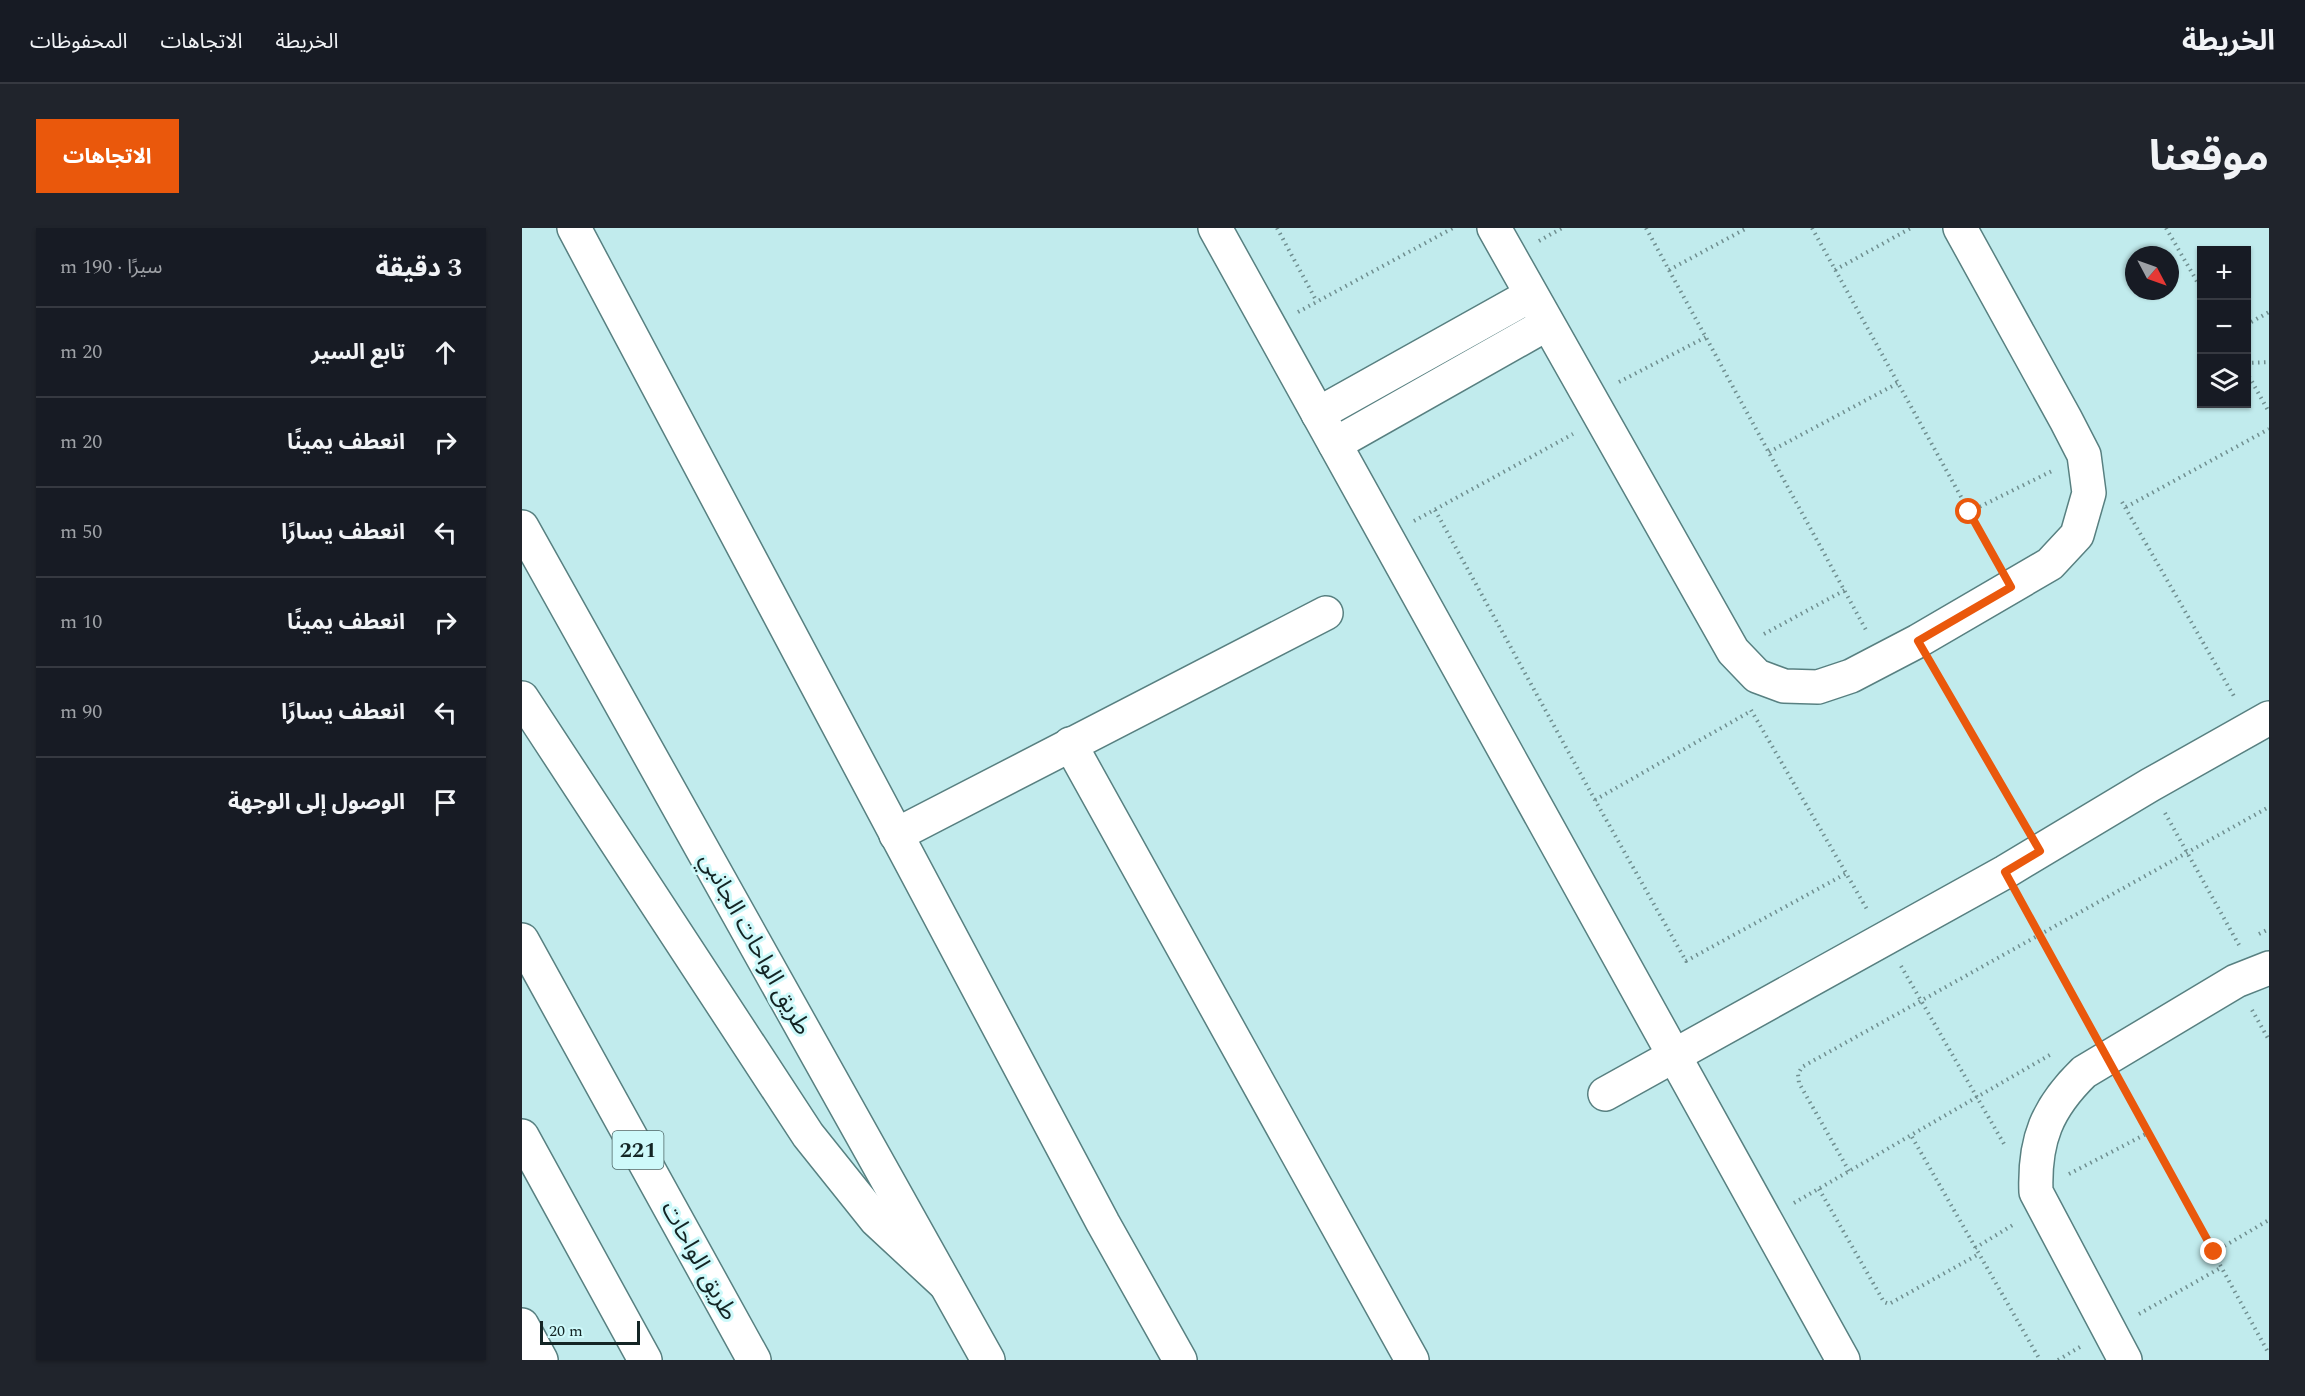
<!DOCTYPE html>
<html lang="ar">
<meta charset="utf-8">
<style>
:root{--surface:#171b24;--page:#20242c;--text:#f1f3f6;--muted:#9ea1a6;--line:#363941;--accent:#ea580c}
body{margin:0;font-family:Spectral,"Noto Sans Arabic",serif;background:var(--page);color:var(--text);direction:rtl}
.controls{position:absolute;right:18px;top:18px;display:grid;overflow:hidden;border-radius:0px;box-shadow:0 2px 4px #0004}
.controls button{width:54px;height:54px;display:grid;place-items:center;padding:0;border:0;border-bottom:2px solid var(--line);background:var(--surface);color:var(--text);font:30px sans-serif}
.compass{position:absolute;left:1603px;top:18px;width:54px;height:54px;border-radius:50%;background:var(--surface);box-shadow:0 2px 4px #0004;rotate:131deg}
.scale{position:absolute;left:18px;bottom:15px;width:100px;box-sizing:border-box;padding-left:6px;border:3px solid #142525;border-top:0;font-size:16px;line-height:21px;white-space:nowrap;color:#142525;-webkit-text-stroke:4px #cef9fa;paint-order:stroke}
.stop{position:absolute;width:18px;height:18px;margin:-14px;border:4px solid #ea580c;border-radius:50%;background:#fff}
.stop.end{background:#ea580c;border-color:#fff;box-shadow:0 2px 6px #0008}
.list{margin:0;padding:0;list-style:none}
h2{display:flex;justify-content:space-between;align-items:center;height:78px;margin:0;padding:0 24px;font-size:26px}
h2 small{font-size:20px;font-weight:400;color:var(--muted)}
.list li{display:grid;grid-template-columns:39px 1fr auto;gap:18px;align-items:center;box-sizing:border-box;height:90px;padding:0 24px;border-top:2px solid var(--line)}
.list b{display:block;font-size:22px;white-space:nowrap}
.list em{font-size:20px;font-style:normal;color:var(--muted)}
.icon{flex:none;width:33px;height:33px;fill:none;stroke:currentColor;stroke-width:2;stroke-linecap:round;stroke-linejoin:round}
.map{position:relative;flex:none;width:1747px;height:1132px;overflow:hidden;direction:ltr;border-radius:0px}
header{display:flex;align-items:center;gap:36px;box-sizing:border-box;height:84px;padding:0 30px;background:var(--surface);border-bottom:2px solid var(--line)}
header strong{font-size:28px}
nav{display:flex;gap:33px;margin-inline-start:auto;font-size:21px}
.intro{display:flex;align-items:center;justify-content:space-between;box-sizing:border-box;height:144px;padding:0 36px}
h1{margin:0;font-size:42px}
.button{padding:15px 27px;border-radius:0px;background:var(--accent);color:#fff;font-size:21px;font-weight:700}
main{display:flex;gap:36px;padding:0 36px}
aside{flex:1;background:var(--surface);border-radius:0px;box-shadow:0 2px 4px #0004}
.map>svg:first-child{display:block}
</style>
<header>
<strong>الخريطة</strong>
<nav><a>الخريطة</a><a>الاتجاهات</a><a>المحفوظات</a></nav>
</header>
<div class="intro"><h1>موقعنا</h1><a class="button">الاتجاهات</a></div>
<main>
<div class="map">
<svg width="1747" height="1132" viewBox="0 0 1747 1132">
<rect width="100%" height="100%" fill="#c1ebed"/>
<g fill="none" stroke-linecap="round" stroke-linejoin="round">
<g stroke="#588081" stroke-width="36">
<g id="minor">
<path d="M 52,0 L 581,995 L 658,1132"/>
<path d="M 693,0 L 1321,1132"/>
<path d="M 972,0 L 1211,423 L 1235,448 L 1262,458 L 1296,459 L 1329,448 L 1396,413 L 1528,336 L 1555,307 L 1567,265 L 1562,227 L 1544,192 L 1438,0"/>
<path d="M 796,186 L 1009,67"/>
<path d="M 813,216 L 1025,96"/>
<path d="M 0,299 L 466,1132"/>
<path d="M 548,516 L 890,1132"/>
<path d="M 374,607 L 804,385"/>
<path d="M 1083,866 L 1483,644 L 1628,557 L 1747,490"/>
<path d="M 0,1097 L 19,1132"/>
<path d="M 1603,1132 L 1514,964 C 1512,912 1525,880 1562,844 L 1714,753 L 1747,740"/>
</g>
</g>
<g stroke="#588081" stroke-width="36">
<g id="highway">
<path d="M 0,470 L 286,907 L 354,992 L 423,1056"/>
<path d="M 0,712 L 232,1132"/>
<path d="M 0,908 L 123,1132"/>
</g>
</g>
<g stroke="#708f90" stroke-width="4" stroke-dasharray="1.5 4.5" stroke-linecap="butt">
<path d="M 755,0 L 795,74"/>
<path d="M 1124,0 L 1344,402"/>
<path d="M 1290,0 L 1473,330"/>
<path d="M 1644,0 L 1680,62"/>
<path d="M 1017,13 L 1040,0"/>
<path d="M 1147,42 L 1225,0"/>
<path d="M 1313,42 L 1389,0"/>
<path d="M 776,84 L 931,0"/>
<path d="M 1724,97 L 1747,84"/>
<path d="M 1724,135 L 1747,134"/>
<path d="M 1724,143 L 1747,184"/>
<path d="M 1097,154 L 1184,109"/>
<path d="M 1247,224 L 1376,155"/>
<path d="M 1600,274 L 1713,470"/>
<path d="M 1604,279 L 1747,201"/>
<path d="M 913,282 L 1073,572 L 1164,733 L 1325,645"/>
<path d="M 1447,284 L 1532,242"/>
<path d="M 892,293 L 1051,206"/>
<path d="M 1242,406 L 1323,362"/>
<path d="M 1413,442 L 1501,594"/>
<path d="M 1229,482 L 1346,683"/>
<path d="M 1073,572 L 1229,483"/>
<path d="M 1643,585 L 1717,717"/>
<path d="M 1500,674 L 1570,801"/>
<path d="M 1737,706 L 1747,701"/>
<path d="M 1379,738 L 1482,916"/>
<path d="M 1730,782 L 1747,812"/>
<path d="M 1600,858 L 1747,1126"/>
<path d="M 1390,909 L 1518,1132"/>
<path d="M 1327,943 L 1277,855 L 1276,846 L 1280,839 L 1747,579"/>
<path d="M 1547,946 L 1626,905"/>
<path d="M 1297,961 L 1362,1074 L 1367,1076 L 1457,1026"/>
<path d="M 1272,975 L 1531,825"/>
<path d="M 1453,1020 L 1494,995"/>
<path d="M 1692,1024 L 1747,992"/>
<path d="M 1617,1086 L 1700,1039"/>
<path d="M 1536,1132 L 1558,1119"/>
</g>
<use href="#minor" stroke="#fff" stroke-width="33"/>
<use href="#highway" stroke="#fff" stroke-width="33"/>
</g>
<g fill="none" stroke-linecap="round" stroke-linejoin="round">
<path stroke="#ea580c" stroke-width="8" d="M 1447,284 L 1489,359 L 1396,413 L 1518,623 L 1483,644 L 1692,1024"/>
</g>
<g text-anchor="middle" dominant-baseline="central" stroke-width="6" stroke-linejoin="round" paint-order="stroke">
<rect fill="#cef9fa" stroke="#4c6565" stroke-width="1.5" x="90.5" y="903" width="51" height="38" rx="4.5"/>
<g font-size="22" font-weight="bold" fill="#142525">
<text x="116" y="922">221</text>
</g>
<g font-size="24" fill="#142525" stroke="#cef9fa">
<text transform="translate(233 716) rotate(61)">طريق الواحات الجانبي</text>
<text transform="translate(177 1033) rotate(61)">طريق الواحات</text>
</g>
</g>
</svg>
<div class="controls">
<button>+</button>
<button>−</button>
<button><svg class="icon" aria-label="layers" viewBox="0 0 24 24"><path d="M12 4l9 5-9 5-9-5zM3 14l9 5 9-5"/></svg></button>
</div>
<svg class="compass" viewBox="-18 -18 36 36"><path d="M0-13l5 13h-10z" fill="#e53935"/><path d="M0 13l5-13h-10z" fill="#9ea1a6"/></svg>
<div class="scale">20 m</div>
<div class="stop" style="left:1447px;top:284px"></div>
<div class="stop end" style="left:1692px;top:1024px"></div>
</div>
<aside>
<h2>3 دقيقة<small>سيرًا · 190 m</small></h2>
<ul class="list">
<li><svg class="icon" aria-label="ahead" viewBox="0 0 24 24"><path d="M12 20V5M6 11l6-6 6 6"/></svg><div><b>تابع السير</b></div><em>20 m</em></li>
<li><svg class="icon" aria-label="right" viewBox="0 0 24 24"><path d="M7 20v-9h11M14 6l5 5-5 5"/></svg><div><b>انعطف يمينًا</b></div><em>20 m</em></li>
<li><svg class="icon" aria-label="left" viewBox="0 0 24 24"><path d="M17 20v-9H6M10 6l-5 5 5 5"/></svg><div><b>انعطف يسارًا</b></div><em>50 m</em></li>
<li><svg class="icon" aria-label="right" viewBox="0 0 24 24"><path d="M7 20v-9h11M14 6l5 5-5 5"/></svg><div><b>انعطف يمينًا</b></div><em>10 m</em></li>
<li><svg class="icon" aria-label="left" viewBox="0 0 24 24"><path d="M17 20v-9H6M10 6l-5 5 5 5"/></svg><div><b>انعطف يسارًا</b></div><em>90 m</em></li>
<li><svg class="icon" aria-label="arrive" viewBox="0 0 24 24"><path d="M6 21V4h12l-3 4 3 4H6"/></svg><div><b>الوصول إلى الوجهة</b></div></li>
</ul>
</aside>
</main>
